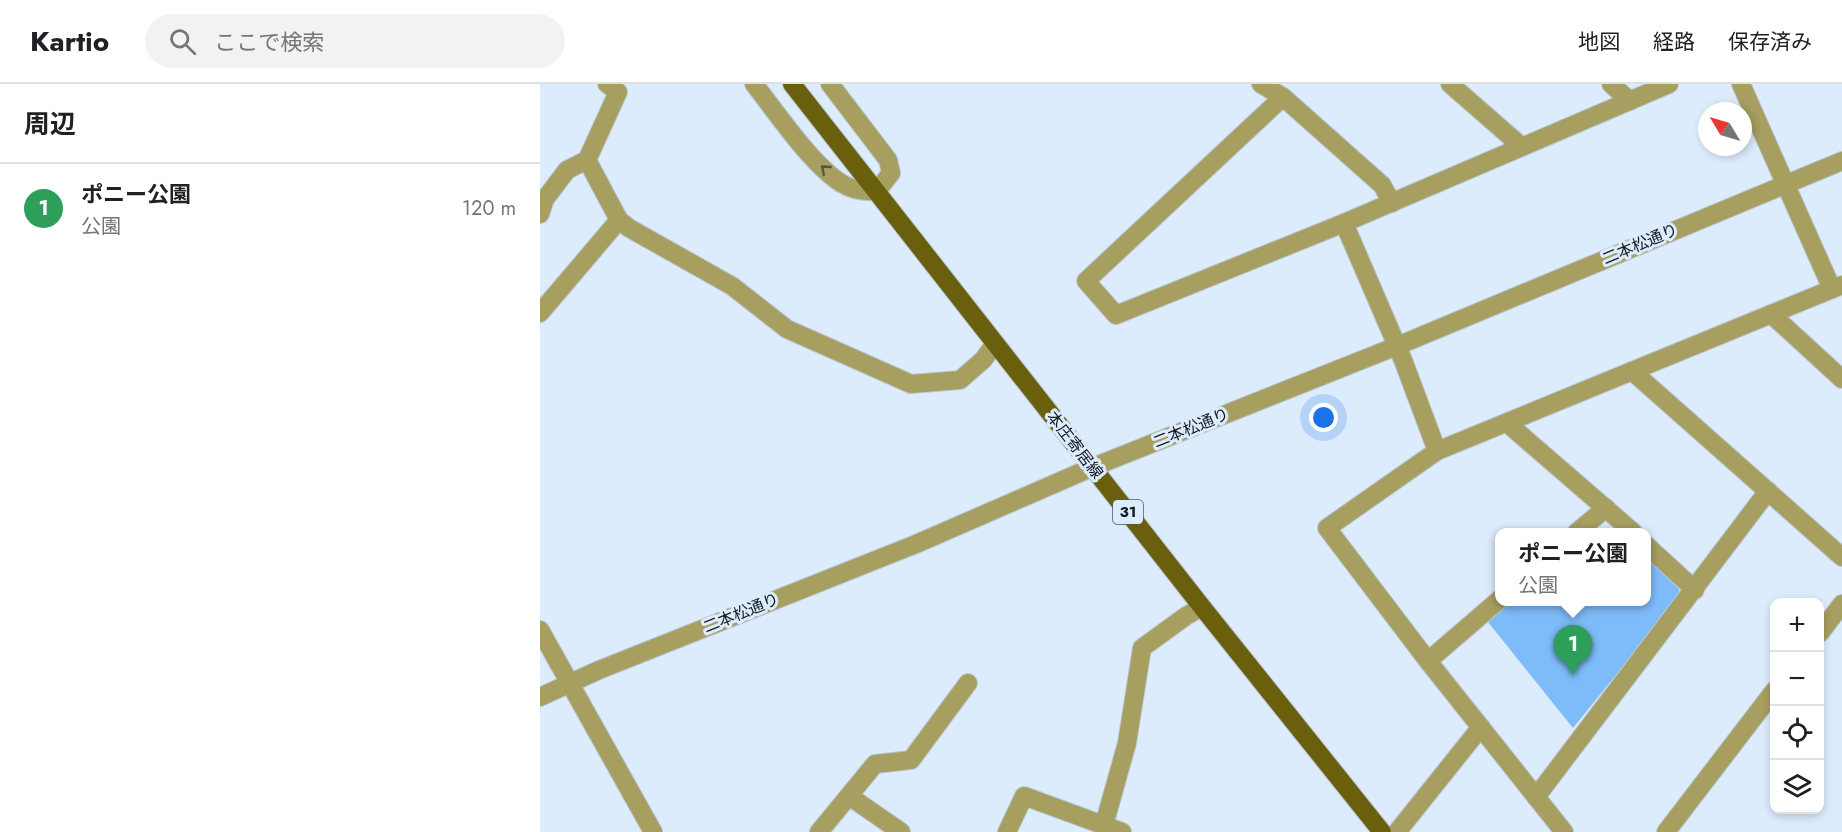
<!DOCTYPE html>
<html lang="ja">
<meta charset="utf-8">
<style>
:root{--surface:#fff;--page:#f2f2f2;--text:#202124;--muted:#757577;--line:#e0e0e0;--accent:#766b04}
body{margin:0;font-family:Jost,"Noto Sans JP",sans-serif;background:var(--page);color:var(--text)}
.controls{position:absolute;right:18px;bottom:18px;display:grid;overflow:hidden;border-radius:12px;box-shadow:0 3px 9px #0003}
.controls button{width:54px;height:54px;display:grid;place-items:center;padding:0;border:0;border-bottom:2px solid var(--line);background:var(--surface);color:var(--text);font:30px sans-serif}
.compass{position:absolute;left:1158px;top:18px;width:54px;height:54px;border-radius:50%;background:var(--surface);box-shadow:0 3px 9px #0003;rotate:308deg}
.you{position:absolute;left:784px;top:334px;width:21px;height:21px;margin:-15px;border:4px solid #fff;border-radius:50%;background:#1a73e8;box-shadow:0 0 0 9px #1a73e833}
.badge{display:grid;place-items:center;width:39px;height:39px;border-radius:50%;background:var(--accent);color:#fff;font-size:20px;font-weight:700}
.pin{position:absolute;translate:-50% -50px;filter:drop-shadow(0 2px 3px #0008)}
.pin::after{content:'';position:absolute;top:32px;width:21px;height:18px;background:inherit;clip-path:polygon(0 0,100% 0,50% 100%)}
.popup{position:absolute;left:955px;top:444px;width:156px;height:78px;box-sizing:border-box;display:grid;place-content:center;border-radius:12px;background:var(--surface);filter:drop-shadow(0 2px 4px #0005);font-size:20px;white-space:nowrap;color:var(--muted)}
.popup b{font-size:22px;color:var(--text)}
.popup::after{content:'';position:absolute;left:50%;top:100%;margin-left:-12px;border:12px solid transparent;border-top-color:var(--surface)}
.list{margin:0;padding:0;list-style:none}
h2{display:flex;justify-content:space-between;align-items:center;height:78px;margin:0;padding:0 24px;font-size:26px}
h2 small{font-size:20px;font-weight:400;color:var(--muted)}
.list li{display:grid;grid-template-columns:39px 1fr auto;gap:18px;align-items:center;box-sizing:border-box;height:90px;padding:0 24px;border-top:2px solid var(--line)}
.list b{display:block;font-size:22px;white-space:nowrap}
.list p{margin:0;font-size:20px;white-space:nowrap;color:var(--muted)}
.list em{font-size:20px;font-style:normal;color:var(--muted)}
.icon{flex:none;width:33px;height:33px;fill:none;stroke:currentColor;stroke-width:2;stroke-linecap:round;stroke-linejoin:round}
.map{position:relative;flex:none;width:1302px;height:748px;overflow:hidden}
header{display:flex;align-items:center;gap:36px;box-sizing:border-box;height:84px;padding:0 30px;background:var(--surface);border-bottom:2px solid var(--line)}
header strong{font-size:28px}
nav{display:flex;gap:33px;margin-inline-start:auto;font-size:21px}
.search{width:420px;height:54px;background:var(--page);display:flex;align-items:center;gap:15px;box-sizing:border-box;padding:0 21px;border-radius:33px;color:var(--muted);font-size:22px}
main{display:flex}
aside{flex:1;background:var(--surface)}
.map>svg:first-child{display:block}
</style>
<header>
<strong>Kartio</strong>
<div class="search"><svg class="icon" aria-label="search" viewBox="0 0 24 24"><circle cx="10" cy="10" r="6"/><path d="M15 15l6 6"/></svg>ここで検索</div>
<nav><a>地図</a><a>経路</a><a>保存済み</a></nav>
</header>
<main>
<aside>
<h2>周辺<small></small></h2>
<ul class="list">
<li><span class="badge" style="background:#2e9e5b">1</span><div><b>ポニー公園</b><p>公園</p></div><em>120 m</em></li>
</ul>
</aside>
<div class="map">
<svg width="1302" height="748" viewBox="0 0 1302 748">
<rect width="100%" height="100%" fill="#ddecfc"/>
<path fill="#7ebbf9" d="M 1107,475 L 1139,505 L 1140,512 L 1033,644 L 948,538 L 971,518 L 1106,518 Z"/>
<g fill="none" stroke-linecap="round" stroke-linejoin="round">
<g stroke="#b9c6d4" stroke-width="20">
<g id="minor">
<path d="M 214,0 C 237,29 271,80 301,99 C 312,106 323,108 337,107 L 351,89 L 348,76 L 290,0"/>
<path d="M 721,0 L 743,13 L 842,101 L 852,119"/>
<path d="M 910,0 L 981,62"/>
<path d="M 1071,0 L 1090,17"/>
<path d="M 1201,0 L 1292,205"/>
<path d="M 743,13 L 546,197 L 576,231 L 804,139 L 1129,0"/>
<path d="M 47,76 L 79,136 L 89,144 L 192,202 L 247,245 L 371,300 L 420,296 L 443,276 L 455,260"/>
<path d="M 0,130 L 5,115 L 27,86 L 47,76 L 78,8 L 67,0"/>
<path d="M 804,139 L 863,276 L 897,367"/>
<path d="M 0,229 L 79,136"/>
<path d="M 1231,230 L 1302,295"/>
<path d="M 1092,287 L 1302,473"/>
<path d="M 967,339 L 1093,448"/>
<path d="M 1037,448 L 1066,424"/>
<path d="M 1106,461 L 1155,506"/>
<path d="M 0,546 L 113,748"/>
<path d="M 1280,549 L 1302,520"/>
<path d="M 888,577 L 960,515"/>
<path d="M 0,613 L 59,586 L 376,460 L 553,383 L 857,262 L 1302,77"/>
<path d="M 309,712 L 361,748"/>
<path d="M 996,713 L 1228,407"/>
<path d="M 564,741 L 587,659 L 602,564 L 646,532 L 662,523"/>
<path d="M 279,748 L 335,680 L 371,676 L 428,599"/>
<path d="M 467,748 L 484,712 L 582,748"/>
<path d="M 857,748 L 941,643"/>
<path d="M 1024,748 L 888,577 L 787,444 L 897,367 L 1302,201"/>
<path d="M 1126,748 L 1234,607"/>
</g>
</g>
<g stroke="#b9c6d4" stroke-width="20">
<path id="major" d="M 252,0 L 662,523 L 842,748"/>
</g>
<use href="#minor" stroke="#a79f60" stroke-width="18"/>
<use href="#major" stroke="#695f0c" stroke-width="18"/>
</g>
<defs><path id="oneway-chevron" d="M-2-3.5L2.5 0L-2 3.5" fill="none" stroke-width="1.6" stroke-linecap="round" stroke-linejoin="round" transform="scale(1.5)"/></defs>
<use stroke="#56553d" href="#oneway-chevron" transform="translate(285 85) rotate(-139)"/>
<g text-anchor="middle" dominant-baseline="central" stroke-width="6" stroke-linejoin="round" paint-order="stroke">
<rect fill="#ddecfc" stroke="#505862" stroke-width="1.5" x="573" y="416" width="30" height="24" rx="4.5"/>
<g font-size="15" font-weight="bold" fill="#131920">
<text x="588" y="428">31</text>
</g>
<g font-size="16" fill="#131920" stroke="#ddecfc">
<text transform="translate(1100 160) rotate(-23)">二本松通り</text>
<text transform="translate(651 344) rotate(-22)">二本松通り</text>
<text transform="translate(535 361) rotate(52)">本庄寄居線</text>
<text transform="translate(201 529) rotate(-22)">二本松通り</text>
</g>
</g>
</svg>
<div class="controls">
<button>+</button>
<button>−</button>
<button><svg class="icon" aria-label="locate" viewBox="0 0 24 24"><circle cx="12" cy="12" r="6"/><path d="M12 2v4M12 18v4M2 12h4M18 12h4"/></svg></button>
<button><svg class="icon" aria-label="layers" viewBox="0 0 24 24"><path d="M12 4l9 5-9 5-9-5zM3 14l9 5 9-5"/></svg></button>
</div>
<svg class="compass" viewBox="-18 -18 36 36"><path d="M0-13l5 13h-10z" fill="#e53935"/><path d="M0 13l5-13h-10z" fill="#757577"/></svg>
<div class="you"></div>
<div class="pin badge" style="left:1033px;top:591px;background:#2e9e5b">1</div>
<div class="popup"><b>ポニー公園</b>公園</div>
</div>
</main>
